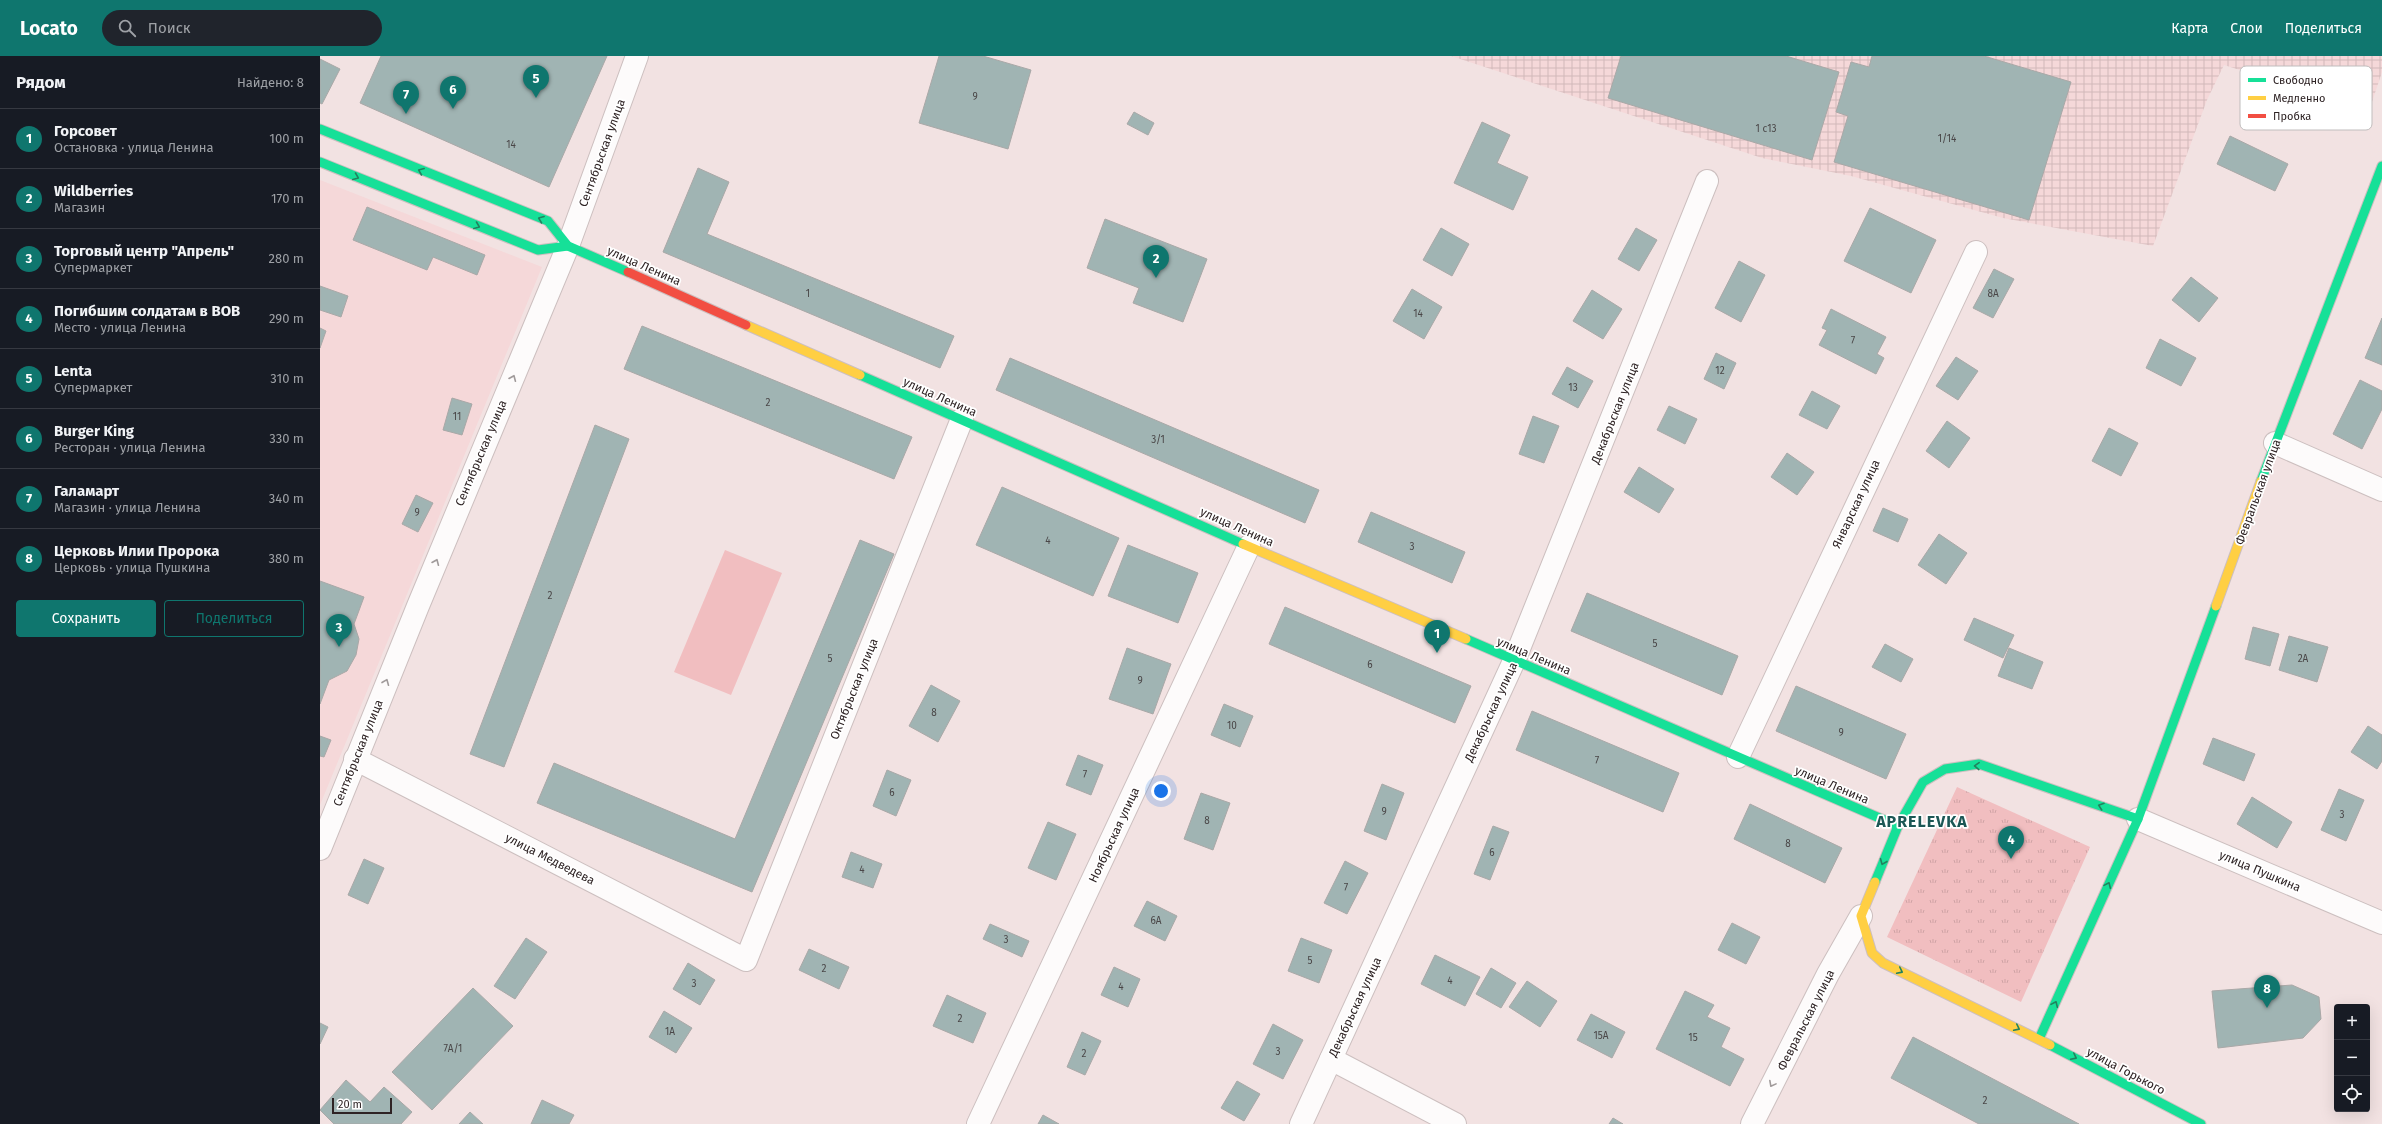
<!DOCTYPE html>
<html lang="ru">
<meta charset="utf-8">
<style>
:root{--surface:#171b24;--page:#20242c;--text:#f1f3f6;--muted:#9ea1a6;--line:#363941;--accent:#0f766e}
body{margin:0;font-family:"Fira Sans",sans-serif;background:var(--page);color:var(--text)}
.controls{position:absolute;right:12px;bottom:12px;display:grid;overflow:hidden;border-radius:4px;box-shadow:0 4px 16px #0002}
.controls button{width:36px;height:36px;display:grid;place-items:center;padding:0;border:0;border-bottom:1px solid var(--line);background:var(--surface);color:var(--text);font:20px sans-serif}
.scale{position:absolute;left:12px;bottom:10px;width:60px;box-sizing:border-box;padding-left:4px;border:2px solid #2e2324;border-top:0;font-size:11px;line-height:14px;white-space:nowrap;color:#2e2324;-webkit-text-stroke:3px #fff;paint-order:stroke}
.you{position:absolute;left:841px;top:735px;width:14px;height:14px;margin:-10px;border:3px solid #fff;border-radius:50%;background:#1a73e8;box-shadow:0 0 0 6px #1a73e833}
.badge{display:grid;place-items:center;width:26px;height:26px;border-radius:50%;background:var(--accent);color:#fff;font-size:13px;font-weight:700}
.pin{position:absolute;translate:-50% -33px;filter:drop-shadow(0 1px 2px #0008)}
.pin::after{content:'';position:absolute;top:21px;width:14px;height:12px;background:inherit;clip-path:polygon(0 0,100% 0,50% 100%)}
.list{margin:0;padding:0;list-style:none}
h2{display:flex;justify-content:space-between;align-items:center;height:52px;margin:0;padding:0 16px;font-size:17px}
h2 small{font-size:13px;font-weight:400;color:var(--muted)}
.list li{display:grid;grid-template-columns:26px 1fr auto;gap:12px;align-items:center;box-sizing:border-box;height:60px;padding:0 16px;border-top:1px solid var(--line)}
.list b{display:block;font-size:15px;white-space:nowrap}
.list p{margin:0;font-size:13px;white-space:nowrap;color:var(--muted)}
.list em{font-size:13px;font-style:normal;color:var(--muted)}
.actions{display:flex;gap:8px;padding:12px 16px}
.actions a{flex:1;padding:9px 0;border:1px solid var(--accent);border-radius:4px;text-align:center;font-size:14px;color:var(--accent)}
.actions .main{background:var(--accent);color:#fff}
.icon{flex:none;width:22px;height:22px;fill:none;stroke:currentColor;stroke-width:2;stroke-linecap:round;stroke-linejoin:round}
.map{position:relative;flex:none;width:2062px;height:1068px;overflow:hidden}
header{display:flex;align-items:center;gap:24px;box-sizing:border-box;height:56px;padding:0 20px;background:var(--accent);color:#fff}
header strong{font-size:19px}
nav{display:flex;gap:22px;margin-inline-start:auto;font-size:14px}
.search{width:280px;height:36px;background:var(--page);display:flex;align-items:center;gap:10px;box-sizing:border-box;padding:0 14px;border-radius:22px;color:var(--muted);font-size:15px}
main{display:flex}
aside{flex:1;background:var(--surface)}
.map>svg:first-child{display:block}
</style>
<header>
<strong>Locato</strong>
<div class="search"><svg class="icon" aria-label="search" viewBox="0 0 24 24"><circle cx="10" cy="10" r="6"/><path d="M15 15l6 6"/></svg>Поиск</div>
<nav><a>Карта</a><a>Слои</a><a>Поделиться</a></nav>
</header>
<main>
<aside>
<h2>Рядом<small>Найдено: 8</small></h2>
<ul class="list">
<li><span class="badge">1</span><div><b>Горсовет</b><p>Остановка · улица Ленина</p></div><em>100 m</em></li>
<li><span class="badge">2</span><div><b>Wildberries</b><p>Магазин</p></div><em>170 m</em></li>
<li><span class="badge">3</span><div><b>Торговый центр &quot;Апрель&quot;</b><p>Супермаркет</p></div><em>280 m</em></li>
<li><span class="badge">4</span><div><b>Погибшим солдатам в ВОВ</b><p>Место · улица Ленина</p></div><em>290 m</em></li>
<li><span class="badge">5</span><div><b>Lenta</b><p>Супермаркет</p></div><em>310 m</em></li>
<li><span class="badge">6</span><div><b>Burger King</b><p>Ресторан · улица Ленина</p></div><em>330 m</em></li>
<li><span class="badge">7</span><div><b>Галамарт</b><p>Магазин · улица Ленина</p></div><em>340 m</em></li>
<li><span class="badge">8</span><div><b>Церковь Илии Пророка</b><p>Церковь · улица Пушкина</p></div><em>380 m</em></li>
</ul>
<div class="actions"><a class="main">Сохранить</a><a>Поделиться</a></div>
</aside>
<div class="map">
<svg width="2062" height="1068" viewBox="0 0 2062 1068">
<defs>
<pattern id="industrial-grid" width="8" height="8" patternUnits="userSpaceOnUse"><rect width="8" height="8" fill="#f5d8d9"/><path d="M0 4h8M4 0v8" fill="none" stroke="#d2b9ba"/></pattern>
<pattern id="park-tufts" width="24" height="20" patternUnits="userSpaceOnUse"><rect width="24" height="20" fill="#f1bec0"/><path d="M3 7l-1-3M5 7V3M7 7l1-3M15 17l-1-3M17 17v-4M19 17l1-3" fill="none" stroke="#cfa3a5"/></pattern>
</defs>
<rect width="100%" height="100%" fill="#f2e2e2"/>
<path fill="#f5d8d9" d="M 0,124 L 222,211 L 0,749 Z"/>
<path fill="url(#industrial-grid)" d="M 1131,0 L 2062,0 L 2062,16 L 2049,55 L 1904,9 L 1887,44 L 1833,190 L 1683,162 L 1531,120 L 1442,102 Z"/>
<path fill="url(#park-tufts)" d="M 1637,731 L 1770,791 L 1701,946 L 1567,881 Z"/>
<path fill="#f1bec0" d="M 405,494 L 462,517 L 411,639 L 354,616 Z"/>
<g fill="#a0b4b3" stroke="#a9a8a7">
<path d="M 61,0 L 287,0 L 229,131 L 40,47 Z"/>
<path d="M 619,0 L 663,0 L 711,14 L 688,93 L 599,67 Z"/>
<path d="M 1301,0 L 1466,0 L 1519,16 L 1492,104 L 1288,42 Z"/>
<path d="M 1552,0 L 1664,0 L 1751,26 L 1709,164 L 1514,106 L 1528,60 L 1516,56 L 1531,6 L 1549,11 Z"/>
<path d="M 0,3 L 20,13 L 2,48 L 0,47 Z"/>
<path d="M 814,56 L 834,67 L 828,79 L 807,68 Z"/>
<path d="M 1162,66 L 1190,79 L 1177,107 L 1208,121 L 1193,154 L 1134,127 Z"/>
<path d="M 1910,80 L 1968,108 L 1955,135 L 1897,108 Z"/>
<path d="M 378,112 L 409,126 L 387,178 L 634,280 L 620,312 L 343,196 Z"/>
<path d="M 47,151 L 165,199 L 157,219 L 113,201 L 107,214 L 33,184 Z"/>
<path d="M 1550,152 L 1616,184 L 1591,237 L 1524,205 Z"/>
<path d="M 785,163 L 887,203 L 863,266 L 813,247 L 819,232 L 767,212 Z"/>
<path d="M 1121,172 L 1149,188 L 1132,220 L 1103,204 Z"/>
<path d="M 1316,172 L 1337,184 L 1319,215 L 1298,203 Z"/>
<path d="M 1419,205 L 1445,219 L 1421,266 L 1395,252 Z"/>
<path d="M 1674,213 L 1694,223 L 1673,262 L 1653,252 Z"/>
<path d="M 1871,221 L 1898,242 L 1879,266 L 1852,244 Z"/>
<path d="M 0,230 L 28,240 L 21,261 L 0,254 Z"/>
<path d="M 1092,233 L 1122,251 L 1104,283 L 1073,265 Z"/>
<path d="M 1272,234 L 1302,253 L 1283,283 L 1253,265 Z"/>
<path d="M 1511,253 L 1566,281 L 1557,298 L 1564,302 L 1556,318 L 1499,289 L 1507,274 L 1502,272 Z"/>
<path d="M 2062,262 L 2062,309 L 2045,302 Z"/>
<path d="M 322,270 L 592,381 L 574,423 L 304,313 Z"/>
<path d="M 0,272 L 6,275 L 0,292 Z"/>
<path d="M 1840,283 L 1876,302 L 1861,330 L 1826,312 Z"/>
<path d="M 1396,297 L 1416,307 L 1404,333 L 1384,323 Z"/>
<path d="M 1636,301 L 1658,315 L 1638,344 L 1616,330 Z"/>
<path d="M 690,302 L 999,434 L 985,467 L 676,334 Z"/>
<path d="M 1247,311 L 1273,325 L 1258,352 L 1232,338 Z"/>
<path d="M 2040,324 L 2062,335 L 2062,353 L 2042,393 L 2013,378 Z"/>
<path d="M 1492,335 L 1520,350 L 1507,373 L 1479,359 Z"/>
<path d="M 132,342 L 152,348 L 142,379 L 123,374 Z"/>
<path d="M 1349,350 L 1377,363 L 1365,388 L 1337,374 Z"/>
<path d="M 1213,360 L 1239,370 L 1224,407 L 1199,398 Z"/>
<path d="M 1627,365 L 1650,382 L 1629,412 L 1606,395 Z"/>
<path d="M 275,369 L 309,383 L 184,711 L 150,698 Z"/>
<path d="M 1789,372 L 1818,387 L 1801,420 L 1772,405 Z"/>
<path d="M 1467,397 L 1494,416 L 1477,439 L 1451,421 Z"/>
<path d="M 1319,411 L 1354,433 L 1339,457 L 1304,436 Z"/>
<path d="M 682,431 L 799,482 L 773,540 L 656,489 Z"/>
<path d="M 96,439 L 113,447 L 98,476 L 82,468 Z"/>
<path d="M 1563,452 L 1588,463 L 1578,486 L 1553,475 Z"/>
<path d="M 1051,456 L 1145,496 L 1132,527 L 1038,486 Z"/>
<path d="M 1619,478 L 1647,497 L 1626,528 L 1598,509 Z"/>
<path d="M 540,484 L 574,498 L 432,836 L 217,747 L 234,707 L 415,783 Z"/>
<path d="M 808,489 L 878,517 L 858,567 L 788,540 Z"/>
<path d="M 0,525 L 44,541 L 34,568 L 39,583 L 36,599 L 27,615 L 9,624 L 0,648 Z"/>
<path d="M 1267,537 L 1418,600 L 1402,639 L 1251,575 Z"/>
<path d="M 965,551 L 1151,630 L 1135,667 L 949,588 Z"/>
<path d="M 1654,562 L 1694,579 L 1683,602 L 1644,584 Z"/>
<path d="M 1933,571 L 1959,578 L 1950,610 L 1925,603 Z"/>
<path d="M 1969,580 L 2008,591 L 1997,626 L 1959,614 Z"/>
<path d="M 1565,588 L 1593,603 L 1581,626 L 1552,611 Z"/>
<path d="M 807,592 L 851,608 L 833,658 L 789,643 Z"/>
<path d="M 1689,592 L 1723,606 L 1712,633 L 1678,620 Z"/>
<path d="M 611,629 L 640,645 L 618,686 L 589,670 Z"/>
<path d="M 1476,630 L 1586,678 L 1566,723 L 1456,675 Z"/>
<path d="M 904,648 L 933,660 L 920,691 L 891,679 Z"/>
<path d="M 1212,655 L 1359,717 L 1343,756 L 1196,694 Z"/>
<path d="M 2048,670 L 2062,679 L 2062,705 L 2057,713 L 2031,696 Z"/>
<path d="M 0,680 L 11,684 L 4,701 L 0,700 Z"/>
<path d="M 1893,682 L 1935,698 L 1924,725 L 1883,708 Z"/>
<path d="M 758,699 L 783,709 L 771,739 L 746,729 Z"/>
<path d="M 567,714 L 591,724 L 576,760 L 553,750 Z"/>
<path d="M 1062,728 L 1084,737 L 1066,784 L 1044,775 Z"/>
<path d="M 2019,733 L 2044,744 L 2026,785 L 2001,774 Z"/>
<path d="M 881,737 L 910,747 L 893,794 L 864,783 Z"/>
<path d="M 1932,741 L 1972,766 L 1957,792 L 1917,768 Z"/>
<path d="M 1430,748 L 1522,792 L 1505,827 L 1414,783 Z"/>
<path d="M 728,766 L 756,778 L 736,824 L 708,812 Z"/>
<path d="M 1173,770 L 1189,776 L 1170,824 L 1154,818 Z"/>
<path d="M 531,796 L 562,808 L 553,832 L 522,821 Z"/>
<path d="M 44,803 L 64,812 L 48,848 L 28,839 Z"/>
<path d="M 1025,805 L 1048,817 L 1027,858 L 1004,847 Z"/>
<path d="M 827,845 L 857,860 L 845,885 L 814,870 Z"/>
<path d="M 1412,867 L 1440,881 L 1426,908 L 1398,894 Z"/>
<path d="M 670,868 L 709,885 L 702,901 L 663,883 Z"/>
<path d="M 206,882 L 227,896 L 195,943 L 174,930 Z"/>
<path d="M 981,882 L 1012,894 L 999,927 L 968,915 Z"/>
<path d="M 489,893 L 529,911 L 519,933 L 479,914 Z"/>
<path d="M 1115,899 L 1160,921 L 1145,950 L 1101,928 Z"/>
<path d="M 368,907 L 395,924 L 380,949 L 353,933 Z"/>
<path d="M 794,911 L 820,923 L 808,951 L 781,939 Z"/>
<path d="M 1171,912 L 1196,927 L 1181,952 L 1156,938 Z"/>
<path d="M 1207,925 L 1237,945 L 1220,971 L 1189,951 Z"/>
<path d="M 1972,929 L 1999,941 L 2001,963 L 1983,982 L 1898,992 L 1892,935 Z"/>
<path d="M 153,932 L 193,970 L 112,1054 L 72,1016 Z"/>
<path d="M 1365,935 L 1394,949 L 1387,961 L 1410,972 L 1401,991 L 1424,1003 L 1410,1030 L 1336,993 Z"/>
<path d="M 627,939 L 666,957 L 653,987 L 613,970 Z"/>
<path d="M 344,955 L 372,972 L 356,997 L 329,981 Z"/>
<path d="M 1271,958 L 1305,976 L 1292,1002 L 1257,984 Z"/>
<path d="M 0,967 L 8,971 L 0,988 Z"/>
<path d="M 953,968 L 983,984 L 963,1023 L 933,1008 Z"/>
<path d="M 762,976 L 781,985 L 765,1019 L 747,1011 Z"/>
<path d="M 1593,981 L 1759,1068 L 1659,1068 L 1571,1022 Z"/>
<path d="M 26,1024 L 50,1046 L 64,1031 L 92,1056 L 81,1068 L 14,1068 L 0,1054 Z"/>
<path d="M 917,1025 L 940,1038 L 924,1065 L 901,1052 Z"/>
<path d="M 222,1044 L 254,1059 L 249,1068 L 211,1068 Z"/>
<path d="M 150,1056 L 163,1068 L 139,1068 Z"/>
<path d="M 723,1059 L 739,1068 L 718,1068 Z"/>
<path d="M 1293,1062 L 1303,1068 L 1289,1068 Z"/>
</g>
<g fill="none" stroke-linecap="round" stroke-linejoin="round">
<g stroke="#ccbfbf" stroke-width="24">
<g id="street">
<path d="M 1955,387 L 2062,434"/>
<path d="M 1418,701 L 1656,196"/>
<path d="M 35,703 L 426,904 L 642,363"/>
<path d="M 1818,763 L 2062,867"/>
<path d="M 0,793 L 98,550 L 248,190 L 317,0"/>
<path d="M 1011,1003 L 1135,1068"/>
<path d="M 658,1068 L 929,490"/>
<path d="M 981,1068 L 1194,605 L 1387,125"/>
<path d="M 1432,1068 L 1508,918 L 1541,860"/>
</g>
</g>
<g stroke="#ccbfbf" stroke-width="11">
<g id="fast">
<path d="M 0,73 L 228,165 L 248,190 L 308,216"/>
<path d="M 0,106 L 218,194 L 248,190"/>
<path d="M 540,319 L 923,488"/>
<path d="M 1941,425 L 2062,110"/>
<path d="M 1146,583 L 1578,770"/>
<path d="M 1555,826 L 1578,770 L 1603,726 L 1625,713 L 1659,708 L 1818,763"/>
<path d="M 1719,983 L 1818,763 L 1896,550"/>
<path d="M 1730,989 L 1881,1068"/>
</g>
</g>
<g stroke="#ccbfbf" stroke-width="11">
<g id="slow">
<path d="M 426,269 L 540,319"/>
<path d="M 923,488 L 1146,583"/>
<path d="M 1896,550 L 1941,425"/>
<path d="M 1555,826 L 1541,860 L 1552,897 L 1563,907 L 1730,989"/>
</g>
</g>
<g stroke="#ccbfbf" stroke-width="11">
<path id="jam" d="M 308,216 L 426,269"/>
</g>
<use href="#street" stroke="#fdfbfb" stroke-width="22"/>
<use href="#fast" stroke="#16e098" stroke-width="9"/>
<use href="#slow" stroke="#ffcf43" stroke-width="9"/>
<use href="#jam" stroke="#f24e42" stroke-width="9"/>
</g>
<defs><path id="oneway-chevron" d="M-2-3.5L2.5 0L-2 3.5" fill="none" stroke-width="1.6" stroke-linecap="round" stroke-linejoin="round"/></defs>
<g stroke="#22825e">
<use href="#oneway-chevron" transform="translate(101 115) rotate(-158)"/>
<use href="#oneway-chevron" transform="translate(36 121) rotate(22)"/>
<use href="#oneway-chevron" transform="translate(221 163) rotate(-159)"/>
<use href="#oneway-chevron" transform="translate(157 170) rotate(22)"/>
<use href="#oneway-chevron" transform="translate(1657 710) rotate(-178)"/>
<use href="#oneway-chevron" transform="translate(1781 750) rotate(-161)"/>
<use href="#oneway-chevron" transform="translate(1563 806) rotate(112)"/>
<use href="#oneway-chevron" transform="translate(1788 829) rotate(-66)"/>
<use href="#oneway-chevron" transform="translate(1580 915) rotate(26)"/>
<use href="#oneway-chevron" transform="translate(1735 948) rotate(-66)"/>
<use href="#oneway-chevron" transform="translate(1697 972) rotate(26)"/>
<use href="#oneway-chevron" transform="translate(1754 1001) rotate(27)"/>
</g>
<g stroke="#a09a9a">
<use href="#oneway-chevron" transform="translate(193 322) rotate(-67)"/>
<use href="#oneway-chevron" transform="translate(116 506) rotate(-67)"/>
<use href="#oneway-chevron" transform="translate(66 626) rotate(-68)"/>
<use href="#oneway-chevron" transform="translate(1452 1028) rotate(118)"/>
</g>
<g text-anchor="middle" dominant-baseline="central" stroke-width="3.5" stroke-linejoin="round" paint-order="stroke">
<g font-size="10" fill="#4a4748">
<text x="655" y="41">9</text>
<text x="1446" y="73">1 с13</text>
<text x="1627" y="83">1/14</text>
<text x="191" y="89">14</text>
<text x="488" y="238">1</text>
<text x="1673" y="238">8А</text>
<text x="1098" y="258">14</text>
<text x="1533" y="285">7</text>
<text x="1400" y="315">12</text>
<text x="1253" y="332">13</text>
<text x="448" y="347">2</text>
<text x="137" y="361">11</text>
<text x="838" y="384">3/1</text>
<text x="97" y="457">9</text>
<text x="728" y="485">4</text>
<text x="1092" y="491">3</text>
<text x="230" y="540">2</text>
<text x="1335" y="588">5</text>
<text x="510" y="603">5</text>
<text x="1983" y="603">2А</text>
<text x="1050" y="609">6</text>
<text x="820" y="625">9</text>
<text x="614" y="657">8</text>
<text x="912" y="670">10</text>
<text x="1521" y="677">9</text>
<text x="1277" y="705">7</text>
<text x="765" y="719">7</text>
<text x="572" y="737">6</text>
<text x="1064" y="756">9</text>
<text x="2022" y="759">3</text>
<text x="887" y="765">8</text>
<text x="1468" y="788">8</text>
<text x="1172" y="797">6</text>
<text x="542" y="814">4</text>
<text x="1026" y="832">7</text>
<text x="836" y="865">6А</text>
<text x="686" y="884">3</text>
<text x="990" y="905">5</text>
<text x="504" y="913">2</text>
<text x="1130" y="925">4</text>
<text x="374" y="928">3</text>
<text x="801" y="931">4</text>
<text x="640" y="963">2</text>
<text x="350" y="976">1А</text>
<text x="1281" y="980">15А</text>
<text x="1373" y="982">15</text>
<text x="133" y="993">7А/1</text>
<text x="958" y="996">3</text>
<text x="764" y="998">2</text>
<text x="1665" y="1045">2</text>
</g>
<g font-size="12" fill="#2e2324" stroke="#fff">
<text transform="translate(282 97) rotate(-70)">Сентябрьская улица</text>
<text transform="translate(324 210) rotate(24)">улица Ленина</text>
<text transform="translate(620 341) rotate(24)">улица Ленина</text>
<text transform="translate(1295 357) rotate(-68)">Декабрьская улица</text>
<text transform="translate(161 397) rotate(-67)">Сентябрьская улица</text>
<text transform="translate(1938 436) rotate(-70)">Февральская улица</text>
<text transform="translate(1536 448) rotate(-65)">Январская улица</text>
<text transform="translate(917 471) rotate(24)">улица Ленина</text>
<text transform="translate(1214 600) rotate(23)">улица Ленина</text>
<text transform="translate(534 633) rotate(-68)">Октябрьская улица</text>
<text transform="translate(1171 656) rotate(-65)">Декабрьская улица</text>
<text transform="translate(38 697) rotate(-68)">Сентябрьская улица</text>
<text transform="translate(1512 729) rotate(23)">улица Ленина</text>
<text transform="translate(794 779) rotate(-65)">Ноябрьская улица</text>
<text transform="translate(230 803) rotate(27)">улица Медведева</text>
<text transform="translate(1940 815) rotate(23)">улица Пушкина</text>
<text transform="translate(1035 951) rotate(-65)">Декабрьская улица</text>
<text transform="translate(1486 964) rotate(-63)">Февральская улица</text>
<text transform="translate(1806 1015) rotate(28)">улица Горького</text>
</g>
<g font-size="16" font-weight="bold" letter-spacing="1" fill="#1c5755" stroke="#fff">
<text x="1602" y="765">APRELEVKA</text>
</g>
</g>
<rect x="1920" y="10" width="132" height="64" rx="6" fill="#fff" stroke="#c0bdbd" stroke-width="1"/>
<rect x="1928" y="22" width="18" height="4" fill="#16e098"/>
<rect x="1928" y="40" width="18" height="4" fill="#ffcf43"/>
<rect x="1928" y="58" width="18" height="4" fill="#f24e42"/>
<g font-size="11" fill="#2e2324">
<text x="1953" y="28">Свободно</text>
<text x="1953" y="46">Медленно</text>
<text x="1953" y="64">Пробка</text>
</g>
</svg>
<div class="controls">
<button>+</button>
<button>−</button>
<button><svg class="icon" aria-label="locate" viewBox="0 0 24 24"><circle cx="12" cy="12" r="6"/><path d="M12 2v4M12 18v4M2 12h4M18 12h4"/></svg></button>
</div>
<div class="scale">20 m</div>
<div class="you"></div>
<div class="pin badge" style="left:1117px;top:597px">1</div>
<div class="pin badge" style="left:836px;top:222px">2</div>
<div class="pin badge" style="left:19px;top:591px">3</div>
<div class="pin badge" style="left:1691px;top:803px">4</div>
<div class="pin badge" style="left:216px;top:42px">5</div>
<div class="pin badge" style="left:133px;top:53px">6</div>
<div class="pin badge" style="left:86px;top:58px">7</div>
<div class="pin badge" style="left:1947px;top:952px">8</div>
</div>
</main>
